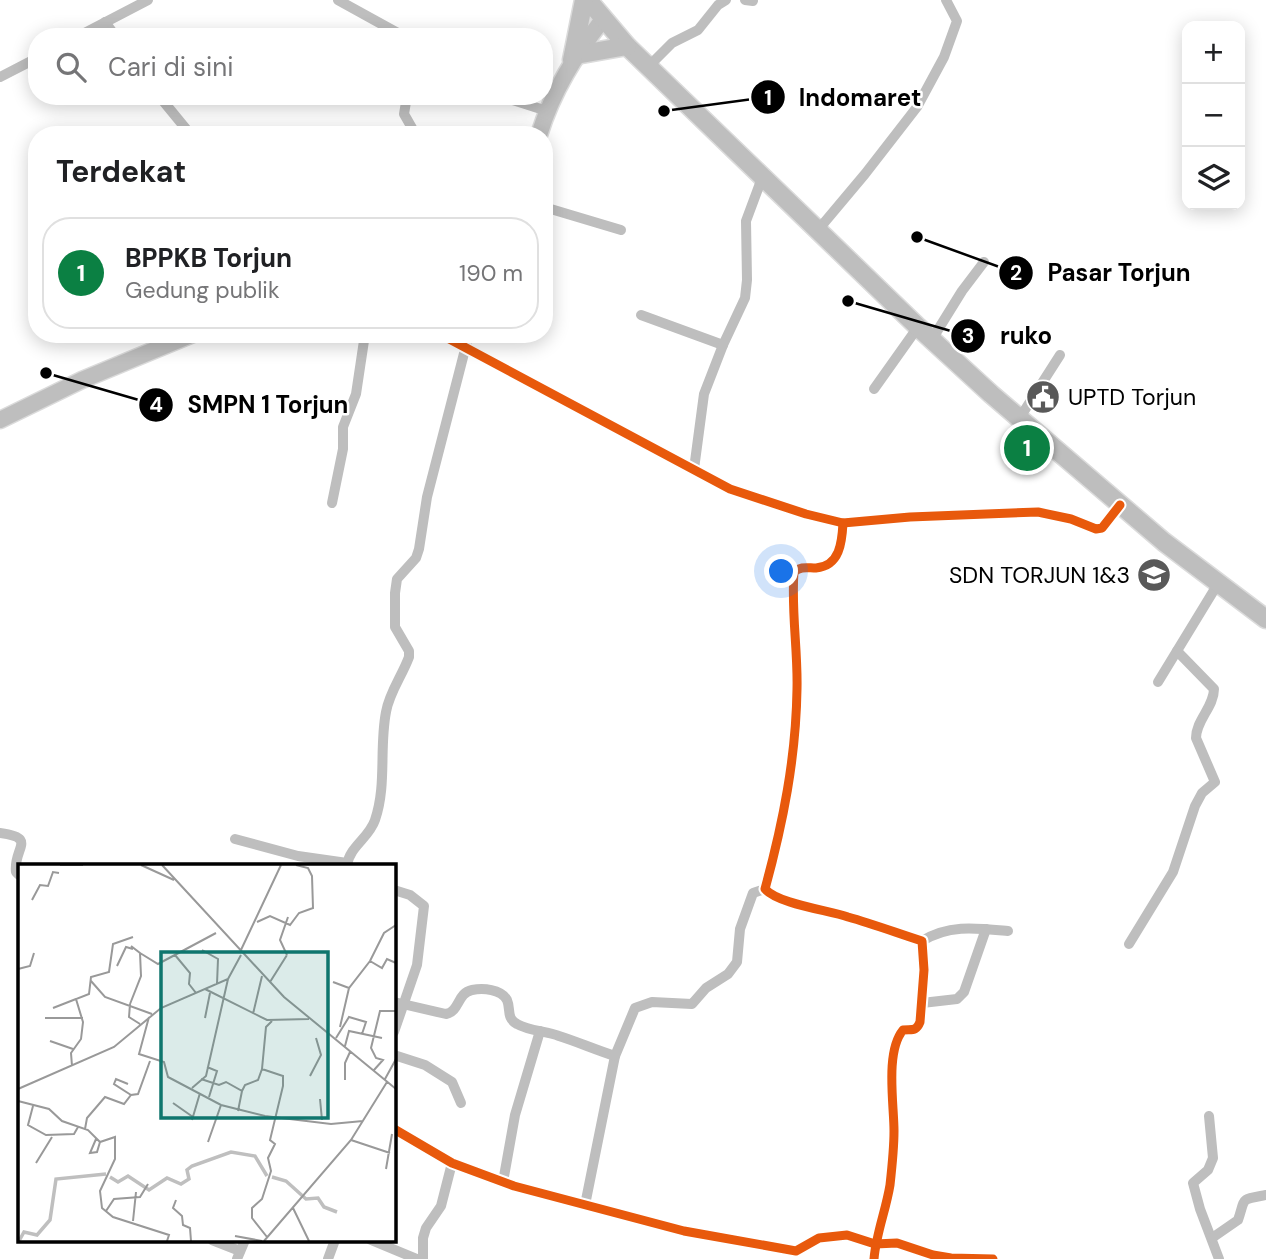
<!DOCTYPE html>
<html lang="id">
<meta charset="utf-8">
<style>
:root{--surface:#fff;--page:#f6f6f6;--text:#202124;--muted:#757577;--line:#e0e0e0;--accent:#0b8043}
body{margin:0;font-family:"DM Sans",sans-serif;background:var(--page);color:var(--text)}
.controls{position:absolute;right:21px;top:21px;display:grid;overflow:hidden;border-radius:14px;box-shadow:0 4px 18px #0003}
.controls button{width:63px;height:63px;display:grid;place-items:center;padding:0;border:0;border-bottom:2px solid var(--line);background:var(--surface);color:var(--text);font:35px sans-serif}
.you{position:absolute;left:782px;top:572px;width:24px;height:24px;margin:-18px;border:5px solid #fff;border-radius:50%;background:#1a73e8;box-shadow:0 0 0 10px #1a73e833}
.badge{display:grid;place-items:center;width:46px;height:46px;border-radius:50%;background:var(--accent);color:#fff;font-size:23px;font-weight:700}
.pin{position:absolute;translate:-50% -50%;border:4px solid #fff;box-shadow:0 2px 7px #0006}
.list{margin:0;padding:0;list-style:none}
h2{display:flex;justify-content:space-between;align-items:center;height:91px;margin:0;padding:0 28px;font-size:30px}
h2 small{font-size:23px;font-weight:400;color:var(--muted)}
.list li{display:grid;grid-template-columns:46px 1fr auto;gap:21px;align-items:center;box-sizing:border-box;height:112px;margin:0 14px 14px;padding:0 14px;border:2px solid var(--line);border-radius:28px}
.list b{display:block;font-size:26px;white-space:nowrap}
.list p{margin:0;font-size:23px;white-space:nowrap;color:var(--muted)}
.list em{font-size:23px;font-style:normal;color:var(--muted)}
.icon{flex:none;width:38px;height:38px;fill:none;stroke:currentColor;stroke-width:2;stroke-linecap:round;stroke-linejoin:round}
.map{position:relative;flex:none;width:1266px;height:1259px;overflow:hidden}
.search{position:absolute;background:var(--surface);box-shadow:0 4px 18px #0003;left:28px;top:28px;width:525px;height:77px;display:flex;align-items:center;gap:18px;box-sizing:border-box;padding:0 24px;border-radius:28px;color:var(--muted);font-size:26px}
.panel{position:absolute;background:var(--surface);box-shadow:0 4px 18px #0003;left:28px;top:126px;width:525px;height:217px;border-radius:28px}
.map>svg:first-child{display:block}
</style>
<div class="map">
<svg width="1266" height="1259" viewBox="0 0 1266 1259">
<rect width="100%" height="100%" fill="#fff"/>
<g fill="none" stroke-linecap="round" stroke-linejoin="round">
<g stroke="#dbdbdb" stroke-width="19">
<g id="primary">
<path d="M 539,135 C 553,90 575,56 603,19"/>
<path d="M 0,420 L 82,380 L 193,334"/>
</g>
</g>
<g stroke="#dbdbdb" stroke-width="21">
<g id="highway">
<path d="M 588,0 L 627,46 L 918,327 L 991,394 L 1164,542 L 1266,619"/>
<path d="M 576,55 L 627,46"/>
<path d="M 572,60 L 584,0"/>
</g>
</g>
<g stroke="#bebebe" stroke-width="10">
<path d="M 338,0 L 405,37"/>
<path d="M 745,0 L 753,1"/>
<path d="M 105,22 L 116,37"/>
<path d="M 77,37 L 148,0"/>
<path d="M 648,67 L 672,43 L 698,30 L 718,5 L 726,0"/>
<path d="M 0,77 L 37,58"/>
<path d="M 159,96 L 191,135"/>
<path d="M 407,96 L 404,114 L 416,135"/>
<path d="M 500,96 L 547,111"/>
<path d="M 544,207 L 621,230"/>
<path d="M 818,230 L 865,174 L 917,107 L 944,57 L 957,21 L 946,0"/>
<path d="M 641,315 L 723,345"/>
<path d="M 440,334 L 730,489 L 806,514 L 843,523 L 910,517 L 1038,512 L 1071,519 L 1096,529 L 1102,528 L 1120,505"/>
<path d="M 931,341 L 962,291 L 984,262"/>
<path d="M 874,389 L 918,327"/>
<path d="M 1019,419 L 1060,355"/>
<path d="M 694,469 L 704,394 L 723,345 L 745,298 L 747,280 L 746,221 L 762,178"/>
<path d="M 332,503 L 343,449 L 343,427 L 356,394 L 365,334"/>
<path d="M 843,523 C 842,542 840,566 816,568 C 807,568 801,566 794,572 C 791,611 798,650 797,689 C 796,758 783,823 765,889 C 779,904 827,910 848,917 C 873,924 897,933 922,941 L 924,970 L 920,1022 C 916,1032 912,1029 903,1030 C 885,1052 894,1104 894,1131 C 894,1148 892,1167 890,1185 C 886,1210 876,1234 874,1259"/>
<path d="M 1158,682 L 1219,582"/>
<path d="M 0,833 C 38,838 13,848 16,872 L 19,875"/>
<path d="M 235,839 L 298,856 L 347,863"/>
<path d="M 347,865 C 350,846 369,838 375,820 C 387,785 379,748 386,712 C 389,693 402,676 409,657 L 409,651 L 395,627 L 395,593 L 397,579 L 416,558 L 419,549 L 427,497 L 469,334"/>
<path d="M 394,890 L 410,895 L 424,906 L 417,965 L 394,1032"/>
<path d="M 922,941 C 949,924 977,928 1008,931"/>
<path d="M 1129,944 L 1173,872 L 1195,806 L 1202,793 L 1215,782 L 1196,738 C 1196,720 1214,707 1214,689 L 1177,651"/>
<path d="M 394,1002 L 446,1014 C 460,1011 457,993 472,990 C 483,988 501,989 507,1000 C 511,1009 506,1018 517,1024 C 529,1031 546,1031 559,1036 C 578,1042 596,1050 615,1056 L 585,1205"/>
<path d="M 922,1003 L 957,999 L 964,992 L 986,929"/>
<path d="M 394,1055 L 425,1065 L 452,1082 L 461,1103"/>
<path d="M 615,1056 L 635,1008 L 652,1002 L 692,1004 L 706,988 L 728,974 L 737,962 L 740,929 L 753,893 L 765,889"/>
<path d="M 1209,1116 L 1213,1158 L 1208,1170 L 1193,1183 L 1200,1209 L 1219,1259"/>
<path d="M 394,1129 L 452,1163 L 514,1186 L 684,1231 L 796,1251 L 819,1238 L 847,1235 L 875,1244 L 897,1243 L 933,1255 L 951,1258 L 993,1259"/>
<path d="M 503,1182 L 515,1115 L 540,1031"/>
<path d="M 1212,1238 L 1238,1220 C 1246,1197 1239,1200 1266,1195"/>
<path d="M 212,1240 L 240,1251"/>
<path d="M 371,1240 L 417,1259"/>
<path d="M 237,1259 L 245,1240"/>
<path d="M 328,1259 L 335,1240"/>
<path d="M 423,1259 L 423,1238 L 426,1228 L 441,1206 L 452,1163"/>
</g>
<use href="#primary" stroke="#bebebe" stroke-width="16"/>
<use href="#highway" stroke="#bebebe" stroke-width="18"/>
<g stroke="#fff" stroke-width="13">
<g id="cycleway">
<path d="M 440,334 L 730,489 L 806,514 L 843,523 L 910,517 L 1038,512 L 1071,519 L 1096,529 L 1102,528 L 1120,505"/>
<path d="M 843,523 C 842,542 840,566 816,568 C 807,568 801,566 794,572 C 791,611 798,650 797,689 C 796,758 783,823 765,889 C 779,904 827,910 848,917 C 873,924 897,933 922,941 L 924,970 L 920,1022 C 916,1032 912,1029 903,1030 C 885,1052 894,1104 894,1131 C 894,1148 892,1167 890,1185 C 886,1210 876,1234 874,1259"/>
<path d="M 394,1129 L 452,1163 L 514,1186 L 684,1231 L 796,1251 L 819,1238 L 847,1235 L 875,1244 L 897,1243 L 933,1255 L 951,1258 L 993,1259"/>
</g>
</g>
<use href="#cycleway" stroke="#e8590c" stroke-width="9"/>
</g>
<defs>
<g id="civic-disc" transform="scale(1.75)"><circle r="9.5" fill="#595959" stroke="#fff"/><path d="M-.6-6.5H3V-4.5H.6V-3L4-1V1h2V6H-6V1h2V-1L-.6-3ZM-1.2 2.5V6h2.4V2.5Z" fill="#fff"/></g>
<g id="school-disc" transform="scale(1.75)"><circle r="9.5" fill="#595959" stroke="#fff"/><path d="M0-5L7-2L0 1L-7-2ZM-4 1L0 2.5L4 1V4Q0 6-4 4Z" fill="#fff"/></g>
</defs>
<g fill-rule="evenodd">
<use href="#civic-disc" x="1043" y="397"/>
<use href="#school-disc" x="1154" y="575"/>
</g>
<g text-anchor="middle" dominant-baseline="central" stroke-width="5" stroke-linejoin="round" paint-order="stroke">
<g font-size="23" fill="#000" stroke="#fff" text-anchor="start">
<text x="1068" y="397">UPTD Torjun</text>
<text x="1130" y="575" text-anchor="end">SDN TORJUN 1&amp;3</text>
</g>
</g>
<g transform="translate(18 864)">
<rect width="378" height="378" fill="#fff"/>
<path fill="none" stroke="#bfbfbf" stroke-width="3.5" d="M 92,313 L 100,318 L 110,312 L 131,326 L 149,314 L 163,320 L 171,315 L 169,306 L 174,302 L 213,288 L 237,292 L 249,312M 254,313 L 268,317 L 288,335 L 300,334 L 306,343 L 319,348M 1,377 L 6,368 L 19,371 L 32,356 L 38,315 L 88,310"/>
<path fill="none" stroke="#999" stroke-width="2" d="M 42,1 L 65,1M 123,1 L 156,16M 144,1 L 266,133 L 378,225M 14,36 L 22,21 L 30,22 L 35,8 L 41,9M 239,58 L 252,52 L 272,61 L 281,49 L 295,44 L 294,12 L 290,4 L 278,1M 184,86 L 200,95 L 199,120M 222,88 L 263,1M 122,89 L 140,100 L 198,69M 157,91 L 172,109 L 171,120 L 178,129M 269,91 L 262,76 L 270,53M 352,97 L 364,104 L 369,95 L 378,99M 99,102 L 108,83 L 115,85M 0,105 L 12,102 L 16,89M 73,117 L 87,133 L 134,150M 252,118 L 269,91M 315,118 L 331,124 L 352,97 L 366,69 L 378,61M 187,125 L 249,156 L 291,155M 112,140 L 123,112 L 122,89 L 113,82M 112,140 L 111,153 L 122,160M 35,144 L 58,135M 235,150 L 244,112M 131,153 L 121,190 L 146,198 L 150,213 L 203,241 L 247,252 L 313,260 L 345,257M 27,154 L 65,154M 187,154 L 192,129M 322,163 L 331,124M 318,174 L 331,153 L 348,158 L 344,170M 32,177 L 55,185M 327,182 L 331,167 L 364,174M 54,202 L 53,189 L 63,175 L 65,158 L 58,135 L 71,130 L 73,113 L 91,108 L 95,80 L 115,73M 189,203 L 199,207 L 191,233M 356,206 L 365,196 L 358,194 L 353,184 L 362,147 L 378,147M 292,212 L 303,191 L 298,174M 183,215 L 201,221 L 208,218 L 224,227 L 220,247M 367,215 L 378,195M 327,216 L 327,199 L 332,188M 110,220 L 98,215 L 96,220 L 113,231M 174,224 L 188,212 L 210,115M 0,225 L 96,183 L 143,144 L 210,115 L 223,91M 224,227 L 227,221 L 240,216 L 244,205M 302,235 L 304,256M 0,237 L 31,245 L 44,257 L 70,266 L 82,278 L 97,273 L 97,295 L 82,327 L 84,344 L 95,353 L 151,371 L 149,377M 155,239 L 175,253M 15,242 L 10,261 L 28,271 L 56,270 L 60,263M 174,256 L 182,229M 67,265 L 69,254 L 87,233 L 106,240 L 113,231 L 120,230 L 132,197M 78,275 L 72,289 L 79,288 L 82,278M 333,276 L 372,289M 190,278 L 203,241M 18,299 L 34,273M 368,305 L 374,270M 158,336 L 155,344 L 164,352 L 165,361 L 172,364 L 173,377M 275,344 L 291,377M 88,347 L 96,335 L 122,333 L 130,320M 115,357 L 118,328M 217,372 L 244,377M 249,373 L 234,354 L 234,344 L 244,335 L 253,307 L 250,294 L 257,280 L 252,276 L 265,222 L 265,212 L 244,205 L 248,163 L 254,157M 246,377 L 333,276 L 369,218"/>
<path fill="#0f766e" fill-opacity="0.15" stroke="#0f766e" stroke-width="3.5" d="M 143,88 L 310,88 L 310,254 L 143,254 Z"/>
<rect width="378" height="378" fill="none" stroke="#000" stroke-width="3.5"/>
</g>
<path fill="none" stroke="#000" stroke-width="2.5" d="M664 111L768 97M917 237L1016 273M848 301L968 336M46 373L156 405"/>
<g fill="#000" stroke="#fff" stroke-width="2.5">
<circle cx="664" cy="111" r="7"/>
<circle cx="917" cy="237" r="7"/>
<circle cx="848" cy="301" r="7"/>
<circle cx="46" cy="373" r="7"/>
<circle cx="768" cy="97" r="18"/>
<circle cx="1016" cy="273" r="18"/>
<circle cx="968" cy="336" r="18"/>
<circle cx="156" cy="405" r="18"/>
</g>
<g font-size="21" text-anchor="middle" font-weight="bold" fill="#fff">
<text x="768" y="105">1</text>
<text x="1016" y="280">2</text>
<text x="968" y="343">3</text>
<text x="156" y="412">4</text>
</g>
<g font-size="24" text-anchor="middle" font-weight="bold" fill="#000" stroke="#fff" stroke-width="5" stroke-linejoin="round" paint-order="stroke">
<text x="860" y="106">Indomaret</text>
<text x="1119" y="281">Pasar Torjun</text>
<text x="1026" y="344">ruko</text>
<text x="268" y="413">SMPN 1 Torjun</text>
</g>
</svg>
<div class="controls">
<button>+</button>
<button>−</button>
<button><svg class="icon" aria-label="layers" viewBox="0 0 24 24"><path d="M12 4l9 5-9 5-9-5zM3 14l9 5 9-5"/></svg></button>
</div>
<div class="you"></div>
<div class="pin badge" style="left:1027px;top:448px">1</div>
<div class="search"><svg class="icon" aria-label="search" viewBox="0 0 24 24"><circle cx="10" cy="10" r="6"/><path d="M15 15l6 6"/></svg>Cari di sini</div>
<section class="panel">
<h2>Terdekat<small></small></h2>
<ul class="list">
<li><span class="badge">1</span><div><b>BPPKB Torjun</b><p>Gedung publik</p></div><em>190 m</em></li>
</ul>
</section>
</div>
